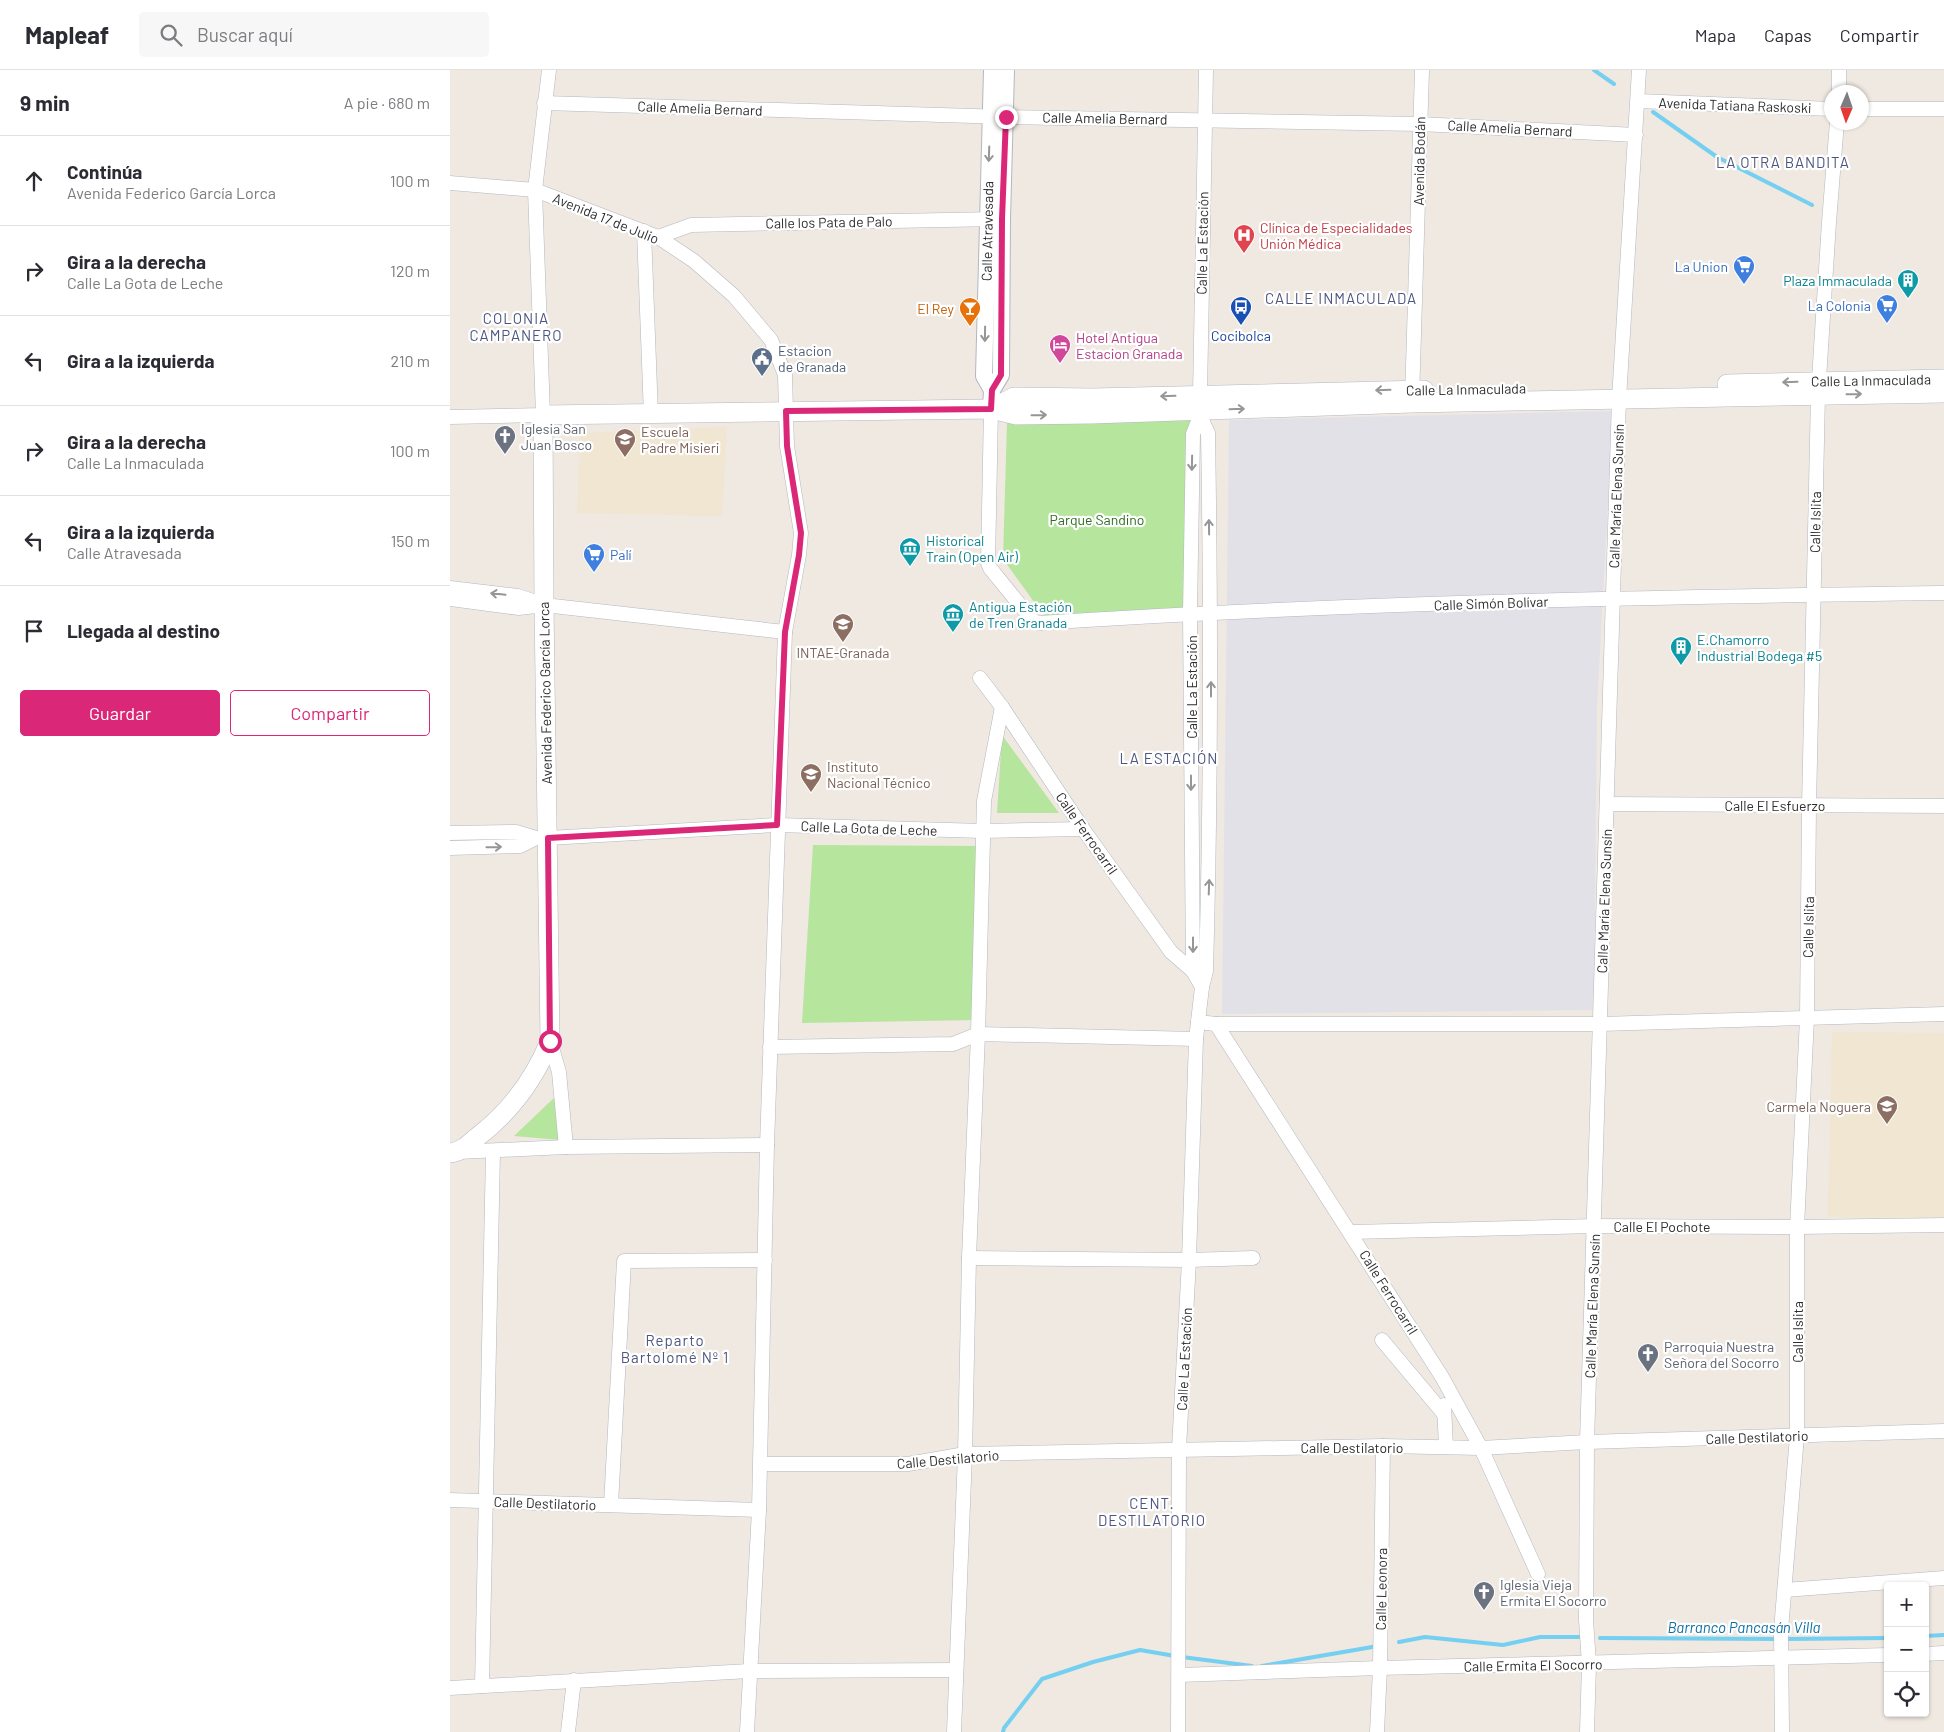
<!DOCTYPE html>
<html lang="es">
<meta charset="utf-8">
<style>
:root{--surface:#fff;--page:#f7f7f7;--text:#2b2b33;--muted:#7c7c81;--line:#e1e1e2;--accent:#db2777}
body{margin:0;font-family:Barlow,sans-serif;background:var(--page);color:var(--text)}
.controls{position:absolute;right:15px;bottom:15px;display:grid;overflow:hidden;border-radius:5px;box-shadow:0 1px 4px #0004}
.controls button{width:45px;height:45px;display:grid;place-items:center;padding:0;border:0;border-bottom:1px solid var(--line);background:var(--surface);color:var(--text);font:25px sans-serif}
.compass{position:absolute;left:1374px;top:15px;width:45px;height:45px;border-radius:50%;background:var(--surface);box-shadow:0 1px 4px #0004;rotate:182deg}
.stop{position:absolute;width:15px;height:15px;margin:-11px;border:4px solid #db2777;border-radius:50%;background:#fff}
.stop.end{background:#db2777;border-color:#fff;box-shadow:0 1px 5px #0008}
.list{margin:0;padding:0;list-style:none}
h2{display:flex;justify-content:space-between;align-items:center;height:65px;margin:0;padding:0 20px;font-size:21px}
h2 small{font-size:16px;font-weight:400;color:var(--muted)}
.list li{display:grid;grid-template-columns:32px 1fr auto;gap:15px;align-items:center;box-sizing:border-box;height:90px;padding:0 20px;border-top:1px solid var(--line)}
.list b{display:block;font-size:19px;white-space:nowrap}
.list p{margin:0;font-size:16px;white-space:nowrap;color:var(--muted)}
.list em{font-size:16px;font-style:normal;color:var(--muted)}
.actions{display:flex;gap:10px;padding:15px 20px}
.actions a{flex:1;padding:11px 0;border:1px solid var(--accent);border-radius:5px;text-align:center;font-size:18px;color:var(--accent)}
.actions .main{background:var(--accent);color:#fff}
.icon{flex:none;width:28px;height:28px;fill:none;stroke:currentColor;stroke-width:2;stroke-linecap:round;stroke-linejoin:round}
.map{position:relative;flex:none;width:1494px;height:1662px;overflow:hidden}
header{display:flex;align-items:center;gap:30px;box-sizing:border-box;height:70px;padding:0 25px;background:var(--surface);border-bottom:1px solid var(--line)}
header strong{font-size:24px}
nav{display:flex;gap:28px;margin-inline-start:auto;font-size:18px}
.search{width:350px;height:45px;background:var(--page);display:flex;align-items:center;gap:12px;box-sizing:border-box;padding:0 18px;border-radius:5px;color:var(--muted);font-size:19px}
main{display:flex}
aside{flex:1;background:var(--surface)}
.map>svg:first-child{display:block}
</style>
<header>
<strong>Mapleaf</strong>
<div class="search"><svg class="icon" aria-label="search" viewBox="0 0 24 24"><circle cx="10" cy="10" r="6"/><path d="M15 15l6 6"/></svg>Buscar aquí</div>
<nav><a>Mapa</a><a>Capas</a><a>Compartir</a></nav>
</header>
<main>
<aside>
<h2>9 min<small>A pie · 680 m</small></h2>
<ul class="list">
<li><svg class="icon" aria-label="ahead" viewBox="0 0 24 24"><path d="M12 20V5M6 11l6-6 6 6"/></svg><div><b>Continúa</b><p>Avenida Federico García Lorca</p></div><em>100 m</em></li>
<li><svg class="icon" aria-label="right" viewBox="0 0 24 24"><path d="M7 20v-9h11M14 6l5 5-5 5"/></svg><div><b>Gira a la derecha</b><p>Calle La Gota de Leche</p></div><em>120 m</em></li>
<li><svg class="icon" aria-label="left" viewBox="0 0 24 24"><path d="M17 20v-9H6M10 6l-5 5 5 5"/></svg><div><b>Gira a la izquierda</b></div><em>210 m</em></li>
<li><svg class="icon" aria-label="right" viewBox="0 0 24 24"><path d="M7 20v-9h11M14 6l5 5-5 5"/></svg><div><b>Gira a la derecha</b><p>Calle La Inmaculada</p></div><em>100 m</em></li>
<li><svg class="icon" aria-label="left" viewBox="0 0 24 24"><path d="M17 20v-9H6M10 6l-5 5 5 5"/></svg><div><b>Gira a la izquierda</b><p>Calle Atravesada</p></div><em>150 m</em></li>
<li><svg class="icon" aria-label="arrive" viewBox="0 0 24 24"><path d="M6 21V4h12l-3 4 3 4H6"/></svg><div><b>Llegada al destino</b></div></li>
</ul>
<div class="actions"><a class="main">Guardar</a><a>Compartir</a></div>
</aside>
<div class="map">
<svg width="1494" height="1662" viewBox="0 0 1494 1662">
<rect width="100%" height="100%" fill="#efe9e1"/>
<path fill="#e3e1e8" d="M 1163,341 L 1147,637 L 1144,940 L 772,944 L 779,350 Z"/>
<g fill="#f0e6d1">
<path d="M 277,357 L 272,446 L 127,443 L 130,363 Z"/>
<path d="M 1382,962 L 1494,963 L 1494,1148 L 1378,1147 Z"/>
</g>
<g fill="#b6e59e">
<path d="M 740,348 L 740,537 L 595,547 L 553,489 L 557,353 Z"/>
<path d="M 552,665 L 609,743 L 547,743 Z"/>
<path d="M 363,775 L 528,776 L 527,950 L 352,953 Z"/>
<path d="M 105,1027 L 110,1070 L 64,1066 Z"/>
</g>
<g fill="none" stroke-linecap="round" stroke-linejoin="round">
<g stroke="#75cff0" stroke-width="4">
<path d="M 1144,0 L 1164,14"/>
<path d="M 1203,42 L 1267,87 L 1362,135"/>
<path d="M 1475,1566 L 1494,1565"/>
<path d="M 1150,1568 L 1328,1569"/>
<path d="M 1335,1569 L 1438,1568"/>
<path d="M 949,1572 L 975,1567 L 1053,1575 L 1090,1567 L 1129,1567"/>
<path d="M 732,1587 L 802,1596"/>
<path d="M 812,1596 L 928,1576"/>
<path d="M 553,1662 L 554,1658 L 592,1609 L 643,1592 L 690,1580 L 725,1586"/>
</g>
<g stroke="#b4b7c1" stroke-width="15">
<g id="minor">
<path d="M 1389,22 L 1389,0"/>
<path d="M 1188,31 L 1382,39"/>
<path d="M 94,33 L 556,47 L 970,54 L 1186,65"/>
<path d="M 1412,39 L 1494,39"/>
<path d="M 0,113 L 85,120 L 208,167 L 244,191 L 284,226 L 321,270 L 335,305 L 337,376 L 351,463 L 349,485 L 335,562 L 317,1075 L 309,1440 L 297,1662"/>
<path d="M 194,161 L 201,345"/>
<path d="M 208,167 L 241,155 L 548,149"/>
<path d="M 962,329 L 972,0"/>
<path d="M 541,339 L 538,493 L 540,498 L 583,551 L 589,553 C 890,533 1192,527 1494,523"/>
<path d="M 750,346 L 743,364 L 740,543 L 743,901 L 752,917"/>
<path d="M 0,347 L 93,345 L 85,120 L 99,0"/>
<path d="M 0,518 L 68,526 L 89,533"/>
<path d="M 0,529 L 69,538 L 94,535 L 335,562"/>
<path d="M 530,608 L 552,637 L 633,759 L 721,882 L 743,901 L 748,901"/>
<path d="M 1157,734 L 1494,736"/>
<path d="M 0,763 L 66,762 L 86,768 L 98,768 L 327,755 L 533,761 L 633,759"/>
<path d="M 0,778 L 70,776 L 86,768"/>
<path d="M 748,952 L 766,954 L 1150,954 L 1494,944"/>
<path d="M 766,954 L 992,1307 L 1031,1378 L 1088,1504"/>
<path d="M 100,971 L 109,1002 L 116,1077"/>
<path d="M 320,977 L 503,974 L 528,964 L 746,969"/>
<path d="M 8,1082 L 116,1077 L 317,1075"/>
<path d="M 901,1162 L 1145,1156 L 1347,1157 L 1494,1155"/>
<path d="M 519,1188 L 739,1190 L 803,1188"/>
<path d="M 932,1270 L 994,1344"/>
<path d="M 994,1335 L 996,1377"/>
<path d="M 311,1394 L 458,1394 L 515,1384 L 933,1376 L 1031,1378 L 1137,1372 L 1494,1361"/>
<path d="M 0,1430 L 309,1440"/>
<path d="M 161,1435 L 174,1191 L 315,1190"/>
<path d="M 1335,1520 L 1494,1508"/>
<path d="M 1475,1584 L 1494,1583"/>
<path d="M 729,1605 L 930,1598 L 1438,1585"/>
<path d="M 32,1616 L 43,1082"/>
<path d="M 0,1618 L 299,1601 L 505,1600"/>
<path d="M 118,1662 L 124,1610"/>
<path d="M 504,1662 L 515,1384 L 519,1188 L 528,964 L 534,731 L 552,637"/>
<path d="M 728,1662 L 729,1379 L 739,1190 L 746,969 L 752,917 L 756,901 C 761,722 761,543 758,363 L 750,346 L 750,325 L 756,0"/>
<path d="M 927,1662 L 930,1598 L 933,1376"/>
<path d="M 1137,1662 L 1139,1594 L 1136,1550 L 1137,1372 L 1169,329 L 1189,0"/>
<path d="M 1332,1662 L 1331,1560 L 1347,1366 L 1347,1157 L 1357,948 L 1359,736 L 1368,325 L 1379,152 L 1387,52"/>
</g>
</g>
<g stroke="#b4b7c1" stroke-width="18">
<g id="tertiary">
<path d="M 542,0 L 534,306 L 542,320"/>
<path d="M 541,339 L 542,320 L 551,305 L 552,149 L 556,0"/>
</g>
</g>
<g stroke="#b4b7c1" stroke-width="20">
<g id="secondary">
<path d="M 1277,314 L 1494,309"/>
<path d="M 541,339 L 564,327 L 643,328 L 974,320"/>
<path d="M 0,1083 C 11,1082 18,1075 26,1068 C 59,1043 84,1010 100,971 L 94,535 L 93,345 L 541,339 L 566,345 L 643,344 L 962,333 L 1494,323"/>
</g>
</g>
<use href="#minor" stroke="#fff" stroke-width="14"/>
<use href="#tertiary" stroke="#fff" stroke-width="16"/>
<use href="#secondary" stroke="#fff" stroke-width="19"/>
</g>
<defs><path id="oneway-shaft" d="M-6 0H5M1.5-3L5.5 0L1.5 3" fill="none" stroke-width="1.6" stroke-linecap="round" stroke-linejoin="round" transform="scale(1.25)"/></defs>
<g stroke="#969696">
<use href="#oneway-shaft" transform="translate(539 84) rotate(92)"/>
<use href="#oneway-shaft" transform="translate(535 264) rotate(91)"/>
<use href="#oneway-shaft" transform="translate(1340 312) rotate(178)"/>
<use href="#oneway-shaft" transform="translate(933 320) rotate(178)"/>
<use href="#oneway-shaft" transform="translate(1404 324) rotate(-1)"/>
<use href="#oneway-shaft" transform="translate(718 326) rotate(178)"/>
<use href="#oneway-shaft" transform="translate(787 339) rotate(-2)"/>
<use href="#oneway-shaft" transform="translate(589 345) rotate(-1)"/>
<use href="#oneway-shaft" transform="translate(742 393) rotate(91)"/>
<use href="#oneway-shaft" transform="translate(759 457) rotate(-91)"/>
<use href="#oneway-shaft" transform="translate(48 524) rotate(-174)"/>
<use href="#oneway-shaft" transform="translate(761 619) rotate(-90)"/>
<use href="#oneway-shaft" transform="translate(741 713) rotate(90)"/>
<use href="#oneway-shaft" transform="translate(44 777) rotate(-1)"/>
<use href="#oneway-shaft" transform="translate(759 817) rotate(-88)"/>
<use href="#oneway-shaft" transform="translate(743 875) rotate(90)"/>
</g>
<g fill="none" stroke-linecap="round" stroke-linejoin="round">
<path stroke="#db2777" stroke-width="6" d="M 100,971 L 98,768 L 327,755 L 335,562 L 349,485 L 351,463 L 337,376 L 336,341 L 541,339 L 542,320 L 551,305 L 552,149 L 556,47"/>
</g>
<defs>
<g id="hospital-pin" transform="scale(1.125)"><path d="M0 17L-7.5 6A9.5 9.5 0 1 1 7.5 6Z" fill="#e0444e" stroke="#fff"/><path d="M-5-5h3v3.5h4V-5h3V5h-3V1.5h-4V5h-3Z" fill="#fff"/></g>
<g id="supermarket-pin" transform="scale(1.125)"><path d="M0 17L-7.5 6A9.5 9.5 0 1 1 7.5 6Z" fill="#3f7fe0" stroke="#fff"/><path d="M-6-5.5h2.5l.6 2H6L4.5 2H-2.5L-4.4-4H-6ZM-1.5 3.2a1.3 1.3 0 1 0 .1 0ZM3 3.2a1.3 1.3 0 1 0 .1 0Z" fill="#fff"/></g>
<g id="building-pin" transform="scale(1.125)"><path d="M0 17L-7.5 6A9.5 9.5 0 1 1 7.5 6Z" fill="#0f9aa8" stroke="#fff"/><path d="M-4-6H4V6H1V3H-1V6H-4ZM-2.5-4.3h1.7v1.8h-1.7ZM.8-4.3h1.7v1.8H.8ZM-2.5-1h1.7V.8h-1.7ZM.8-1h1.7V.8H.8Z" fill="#fff"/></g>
<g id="bus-pin" transform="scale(1.125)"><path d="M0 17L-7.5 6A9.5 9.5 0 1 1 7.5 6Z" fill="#1a4fb4" stroke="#fff"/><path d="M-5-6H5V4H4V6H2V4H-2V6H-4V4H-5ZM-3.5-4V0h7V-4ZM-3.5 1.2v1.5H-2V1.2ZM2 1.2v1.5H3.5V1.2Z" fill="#fff"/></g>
<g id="bar-pin" transform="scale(1.125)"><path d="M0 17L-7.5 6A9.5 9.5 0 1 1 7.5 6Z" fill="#e8710a" stroke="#fff"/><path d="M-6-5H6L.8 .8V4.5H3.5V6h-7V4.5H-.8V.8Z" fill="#fff"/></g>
<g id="hotel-pin" transform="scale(1.125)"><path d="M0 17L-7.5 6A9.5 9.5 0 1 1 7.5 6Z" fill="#d1479c" stroke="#fff"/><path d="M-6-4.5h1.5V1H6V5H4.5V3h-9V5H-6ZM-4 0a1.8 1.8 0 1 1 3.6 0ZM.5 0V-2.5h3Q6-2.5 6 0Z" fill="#fff"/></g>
<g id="civic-pin" transform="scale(1.125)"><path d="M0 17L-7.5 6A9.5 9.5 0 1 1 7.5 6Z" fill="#5c6f8a" stroke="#fff"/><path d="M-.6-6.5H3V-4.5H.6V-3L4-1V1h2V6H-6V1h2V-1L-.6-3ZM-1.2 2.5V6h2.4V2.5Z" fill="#fff"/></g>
<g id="church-pin" transform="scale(1.125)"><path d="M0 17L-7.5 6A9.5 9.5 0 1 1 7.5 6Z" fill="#6b7280" stroke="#fff"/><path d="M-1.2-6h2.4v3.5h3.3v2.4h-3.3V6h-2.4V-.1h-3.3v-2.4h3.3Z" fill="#fff"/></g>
<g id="school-pin" transform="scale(1.125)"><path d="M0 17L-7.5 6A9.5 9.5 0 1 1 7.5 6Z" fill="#8d6e63" stroke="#fff"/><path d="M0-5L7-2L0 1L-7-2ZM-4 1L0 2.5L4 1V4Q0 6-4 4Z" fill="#fff"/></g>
<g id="museum-pin" transform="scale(1.125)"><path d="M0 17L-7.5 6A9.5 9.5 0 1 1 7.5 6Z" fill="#0f9aa8" stroke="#fff"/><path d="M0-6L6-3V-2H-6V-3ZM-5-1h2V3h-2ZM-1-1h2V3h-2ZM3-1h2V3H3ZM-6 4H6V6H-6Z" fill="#fff"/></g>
</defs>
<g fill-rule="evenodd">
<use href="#hospital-pin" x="794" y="165"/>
<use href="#supermarket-pin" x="1294" y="196"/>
<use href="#building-pin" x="1458" y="210"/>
<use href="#supermarket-pin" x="1437" y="235"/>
<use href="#bus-pin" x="791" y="237"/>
<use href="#bar-pin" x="520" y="238"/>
<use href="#hotel-pin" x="610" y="275"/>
<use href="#civic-pin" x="312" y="288"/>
<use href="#church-pin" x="55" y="366"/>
<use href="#school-pin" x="175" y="369"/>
<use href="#museum-pin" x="460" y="478"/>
<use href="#supermarket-pin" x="144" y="484"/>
<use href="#museum-pin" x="503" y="544"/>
<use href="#school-pin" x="393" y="554"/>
<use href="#building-pin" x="1231" y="577"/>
<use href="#school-pin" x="361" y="704"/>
<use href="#school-pin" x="1437" y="1036"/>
<use href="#church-pin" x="1198" y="1284"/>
<use href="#church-pin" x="1034" y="1522"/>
</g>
<g text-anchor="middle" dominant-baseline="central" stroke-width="4.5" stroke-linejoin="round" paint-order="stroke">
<g font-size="14" fill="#2e2e2e" stroke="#fff">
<text transform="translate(1285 35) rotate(2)">Avenida Tatiana Raskoski</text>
<text transform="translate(250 38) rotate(2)">Calle Amelia Bernard</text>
<text transform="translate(655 48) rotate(1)">Calle Amelia Bernard</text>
<text transform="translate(1060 58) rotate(3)">Calle Amelia Bernard</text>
<text transform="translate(969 91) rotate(-89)">Avenida Bodán</text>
<text transform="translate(156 148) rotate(22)">Avenida 17 de Julio</text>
<text transform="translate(379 152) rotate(-1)">Calle los Pata de Palo</text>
<text transform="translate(537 161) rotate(-89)">Calle Atravesada</text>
<text transform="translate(752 173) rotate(-89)">Calle La Estación</text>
<text transform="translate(1421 310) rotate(-1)">Calle La Inmaculada</text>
<text transform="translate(1016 319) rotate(-1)">Calle La Inmaculada</text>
<text transform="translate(1166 426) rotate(-88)">Calle María Elena Sunsín</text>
<text transform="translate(1365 452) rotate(-89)">Calle Islita</text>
<text transform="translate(1041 533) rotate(-2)">Calle Simón Bolívar</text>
<text transform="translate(741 617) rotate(-90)">Calle La Estación</text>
<text transform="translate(95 623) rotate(-91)">Avenida Federico García Lorca</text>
<text x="1325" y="735">Calle El Esfuerzo</text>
<text transform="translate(419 758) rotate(2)">Calle La Gota de Leche</text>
<text transform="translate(637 763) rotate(55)">Calle Ferrocarril</text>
<text transform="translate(1154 831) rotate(-88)">Calle María Elena Sunsín</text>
<text transform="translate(1358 857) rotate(-89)">Calle Islita</text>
<text x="1212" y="1156">Calle El Pochote</text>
<text transform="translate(939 1222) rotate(58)">Calle Ferrocarril</text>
<text transform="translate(1142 1236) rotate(-88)">Calle María Elena Sunsín</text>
<text transform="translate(1347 1262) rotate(-90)">Calle Islita</text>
<text transform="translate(734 1289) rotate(-87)">Calle La Estación</text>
<text transform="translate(1307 1367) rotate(-2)">Calle Destilatorio</text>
<text x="902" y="1377">Calle Destilatorio</text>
<text transform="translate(498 1389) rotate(-5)">Calle Destilatorio</text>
<text transform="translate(95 1433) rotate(2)">Calle Destilatorio</text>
<text transform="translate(931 1519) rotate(-89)">Calle Leonora</text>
<text transform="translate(1083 1595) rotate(-1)">Calle Ermita El Socorro</text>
</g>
<g font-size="14" fill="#be3a42" stroke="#fff" text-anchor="start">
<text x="810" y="157">Clínica de Especialidades<tspan x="810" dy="16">Unión Médica</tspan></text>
</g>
<g font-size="14" fill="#366cbe" stroke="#fff" text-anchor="end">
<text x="1278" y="196">La Union</text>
<text x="1421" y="235">La Colonia</text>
<text x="160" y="484" text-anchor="start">Palí</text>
</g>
<g font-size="14" fill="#0d838f" stroke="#fff" text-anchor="start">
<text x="1442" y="210" text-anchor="end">Plaza Immaculada</text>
<text x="476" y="470">Historical<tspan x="476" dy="16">Train (Open Air)</tspan></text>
<text x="519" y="536">Antigua Estación<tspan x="519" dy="16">de Tren Granada</tspan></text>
<text x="1247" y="569">E.Chamorro<tspan x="1247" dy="16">Industrial Bodega #5</tspan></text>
</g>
<g font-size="14" fill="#c56008" stroke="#fff" text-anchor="end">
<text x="504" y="238">El Rey</text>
</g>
<g font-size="14" fill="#164399" stroke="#fff">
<text x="791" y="265">Cocibolca</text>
</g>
<g font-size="14" fill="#b23c85" stroke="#fff" text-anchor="start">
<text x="626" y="267">Hotel Antigua<tspan x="626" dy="16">Estacion Granada</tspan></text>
</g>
<g font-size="14" fill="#4e5e75" stroke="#fff" text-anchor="start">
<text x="328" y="280">Estacion<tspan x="328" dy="16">de Granada</tspan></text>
</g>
<g font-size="14" fill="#5b616d" stroke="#fff" text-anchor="start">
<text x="71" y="358">Iglesia San<tspan x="71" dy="16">Juan Bosco</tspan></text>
<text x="1214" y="1276">Parroquia Nuestra<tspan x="1214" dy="16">Señora del Socorro</tspan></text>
<text x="1050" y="1514">Iglesia Vieja<tspan x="1050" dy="16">Ermita El Socorro</tspan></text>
</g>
<g font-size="14" fill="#785e54" stroke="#fff" text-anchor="start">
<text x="191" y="361">Escuela<tspan x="191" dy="16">Padre Misieri</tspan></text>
<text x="393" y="582" text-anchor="middle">INTAE-Granada</text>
<text x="377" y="696">Instituto<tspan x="377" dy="16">Nacional Técnico</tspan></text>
<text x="1421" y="1036" text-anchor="end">Carmela Noguera</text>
</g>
<g font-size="14" fill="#2c6e1b" stroke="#fff">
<text x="647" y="449">Parque Sandino</text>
</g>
<g font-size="15" letter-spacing="1" fill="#4d5680" stroke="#fff">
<text x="1333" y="92">LA OTRA BANDITA</text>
<text x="891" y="228">CALLE INMACULADA</text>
<text x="66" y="248">COLONIA<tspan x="66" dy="17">CAMPANERO</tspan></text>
<text x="719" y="688">LA ESTACIÓN</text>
<text x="225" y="1270">Reparto<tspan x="225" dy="17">Bartolomé Nº 1</tspan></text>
<text x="702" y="1433">CENT.<tspan x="702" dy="17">DESTILATORIO</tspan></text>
</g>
<g font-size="15" font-style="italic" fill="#0d6fa3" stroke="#fff">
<text x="1294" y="1557">Barranco Pancasán Villa</text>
</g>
</g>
</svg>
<div class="controls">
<button>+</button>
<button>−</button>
<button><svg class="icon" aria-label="locate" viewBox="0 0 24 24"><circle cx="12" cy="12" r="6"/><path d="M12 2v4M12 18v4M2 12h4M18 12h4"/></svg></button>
</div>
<svg class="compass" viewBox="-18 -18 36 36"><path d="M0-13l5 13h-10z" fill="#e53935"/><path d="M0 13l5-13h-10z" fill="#7c7c81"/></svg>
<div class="stop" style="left:100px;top:971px"></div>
<div class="stop end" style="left:556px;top:47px"></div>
</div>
</main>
